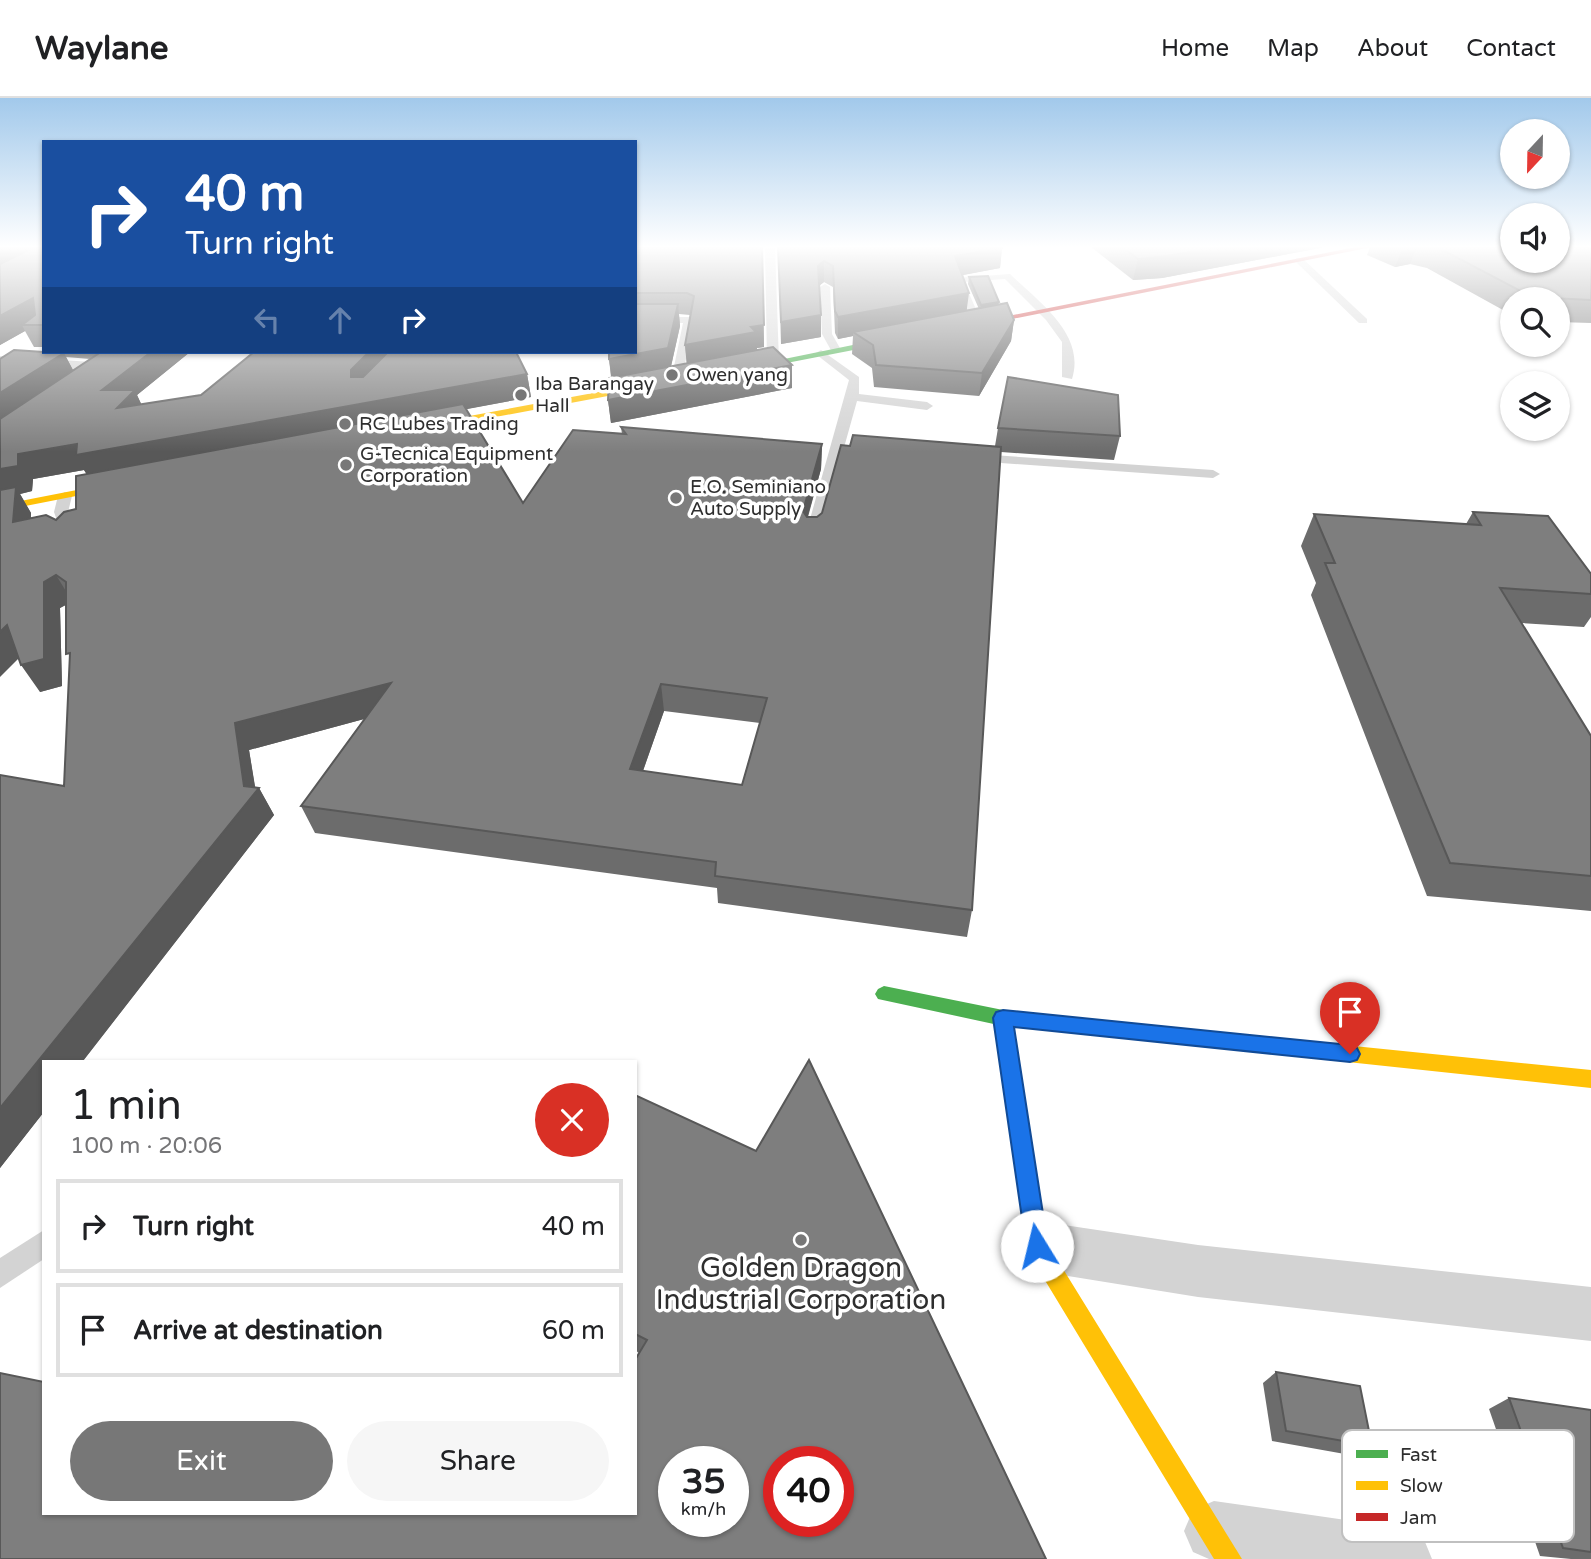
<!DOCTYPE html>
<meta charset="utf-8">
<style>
body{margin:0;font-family:"Varela Round",sans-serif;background:#f6f6f6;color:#202124;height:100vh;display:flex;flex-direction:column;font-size:26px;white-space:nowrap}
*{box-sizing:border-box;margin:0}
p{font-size:23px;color:#757577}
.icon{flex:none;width:38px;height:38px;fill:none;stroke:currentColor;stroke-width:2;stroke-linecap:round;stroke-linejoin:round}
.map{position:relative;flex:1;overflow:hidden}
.side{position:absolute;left:42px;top:962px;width:595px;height:455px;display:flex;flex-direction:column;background:#fff;border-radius:0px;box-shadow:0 2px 5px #0004}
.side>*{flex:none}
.guide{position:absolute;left:42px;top:42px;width:595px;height:214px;border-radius:0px;box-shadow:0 2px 5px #0004;background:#1a4fa0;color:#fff;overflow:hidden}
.needle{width:46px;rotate:202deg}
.tools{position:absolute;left:1500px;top:21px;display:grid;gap:14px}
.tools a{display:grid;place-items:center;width:70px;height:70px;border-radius:50%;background:#fff;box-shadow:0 2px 5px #0004;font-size:35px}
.speed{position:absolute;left:658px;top:1348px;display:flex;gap:14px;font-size:35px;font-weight:700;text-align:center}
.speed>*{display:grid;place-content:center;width:91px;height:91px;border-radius:50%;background:#fff;box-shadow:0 2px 5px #0004;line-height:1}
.speed small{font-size:18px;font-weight:400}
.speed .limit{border:10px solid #d22;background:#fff;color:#111}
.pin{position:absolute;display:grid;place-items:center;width:60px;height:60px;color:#fff;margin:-72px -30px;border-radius:50% 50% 50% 0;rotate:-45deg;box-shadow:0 0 7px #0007}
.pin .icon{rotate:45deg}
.me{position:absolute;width:77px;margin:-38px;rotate:351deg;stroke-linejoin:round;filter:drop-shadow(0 0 5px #0008)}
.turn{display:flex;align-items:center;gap:24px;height:147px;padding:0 28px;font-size:32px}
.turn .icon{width:91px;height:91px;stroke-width:2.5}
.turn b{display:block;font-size:49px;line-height:60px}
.lanes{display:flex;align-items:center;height:66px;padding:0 28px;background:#0003;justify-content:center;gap:35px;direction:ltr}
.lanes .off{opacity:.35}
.round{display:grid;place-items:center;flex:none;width:74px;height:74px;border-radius:37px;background:#f6f6f6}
.summary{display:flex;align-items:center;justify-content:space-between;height:119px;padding:0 28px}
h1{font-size:42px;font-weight:600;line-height:52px}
.cta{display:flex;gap:14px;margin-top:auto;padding:14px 28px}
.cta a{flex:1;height:80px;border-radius:42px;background:#777;color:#fff;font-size:28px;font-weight:600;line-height:80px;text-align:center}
.cta a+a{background:#f6f6f6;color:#202124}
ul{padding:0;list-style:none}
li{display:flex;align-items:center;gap:21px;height:94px;margin:0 14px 10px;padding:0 14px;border:4px solid #e0e0e0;border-radius:0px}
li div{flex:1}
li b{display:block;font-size:26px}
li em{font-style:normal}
header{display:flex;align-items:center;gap:42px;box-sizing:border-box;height:98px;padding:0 35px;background:#fff;border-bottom:2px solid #e0e0e0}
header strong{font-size:33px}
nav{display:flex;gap:38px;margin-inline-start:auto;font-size:24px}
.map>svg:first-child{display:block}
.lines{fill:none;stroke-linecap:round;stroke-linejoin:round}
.lane{fill:#d3d3d3;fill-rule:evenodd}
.street{fill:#d3d3d3;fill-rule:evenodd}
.fast{fill:#4caf50;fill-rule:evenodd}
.slow{fill:#ffc107;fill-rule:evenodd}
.jam{fill:#c62828;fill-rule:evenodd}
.wall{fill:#6c6c6c;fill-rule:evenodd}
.shaded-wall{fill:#585858}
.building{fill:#7e7e7e;stroke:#585858;stroke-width:2;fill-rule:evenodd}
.route{fill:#1a73e8;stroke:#114b97;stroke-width:2}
.poi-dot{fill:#777;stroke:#fff;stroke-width:2.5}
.labels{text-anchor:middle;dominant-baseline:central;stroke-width:7;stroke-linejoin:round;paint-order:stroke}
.far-poi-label{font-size:19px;fill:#2e2e2e;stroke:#fff;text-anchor:start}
.near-poi-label{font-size:28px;fill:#2e2e2e;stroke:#fff}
.key{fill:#fff;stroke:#c0c0c0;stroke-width:2}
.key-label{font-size:19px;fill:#2e2e2e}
</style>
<header>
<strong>Waylane</strong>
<nav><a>Home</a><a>Map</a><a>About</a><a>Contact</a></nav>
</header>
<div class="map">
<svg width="1591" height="1461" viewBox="0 0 1591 1461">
<rect width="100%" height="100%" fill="#fff"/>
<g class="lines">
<g class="lane">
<path d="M765,149H775L779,264L773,267L767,264Z"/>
<path d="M1296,160H1302L1367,221V225H1359L1296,164Z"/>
<path d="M1010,176C1039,204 1086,236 1072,281L1062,279V244L1046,222L1005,181L964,184L982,225L977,228L972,225L955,180Z"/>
<path d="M825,186L830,189L832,236L841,252L836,255L832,254L822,236L820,189Z"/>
<path d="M635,219H689L694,222L681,285L671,283L683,225H635Z"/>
<path d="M821,252L859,279V296L927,304L933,308L927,312L857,303L819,439L812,443L805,439L849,282L817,257L816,255Z"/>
<path d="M977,356L1213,372L1220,376L1213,380L973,363V357Z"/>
<path d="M65,394L72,398L68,414L77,440L70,444L63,440L54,414L58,398Z"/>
<path d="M44,1132V1161L0,1190V1160Z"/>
</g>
<g class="street">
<path d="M0,258L107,265L118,271L107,277L0,270Z"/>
<path d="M1037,1123L1198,1147L1591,1189V1243L1198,1199L1037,1173L1019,1166L1012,1148L1019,1130Z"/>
<path d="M1214,1403L1401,1430L1423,1439L1432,1461H1209L1193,1454L1184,1433L1193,1412Z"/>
</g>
<g class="fast">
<path d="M902,237L906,240L905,242L735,275L730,272Z"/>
<path d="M884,888L1003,912L1235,936L1242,938L1244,944L1242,950L1235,952L1003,928L878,901L875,896L878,891Z"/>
</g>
<g class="slow">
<path d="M658,283L663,286L661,288L421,333L416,330L421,327Z"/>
<path d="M128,382L133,385L132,387L0,413V407Z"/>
<path d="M1003,912L1010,914L1012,920L1047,1145L1242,1461H1214L1029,1156L1026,1148L994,920L996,914Z"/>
<path d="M1235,936L1591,972V990L1235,952L1228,950L1226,944L1228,938Z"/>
</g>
<path class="jam" d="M1356,149H1372L962,231L958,228Z"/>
</g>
<g class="wall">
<path d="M0,149H44V249H34L25,233L0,247Z"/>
<path d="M635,149H762L764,249L757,250V252L792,290L611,325L608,302L611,279L609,261L635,254ZM679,216L690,217L685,247L687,265L671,268L680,228Z"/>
<path d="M778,149L1002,150L1000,170L962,177L967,213L979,211L968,186L969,179L1014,222L1011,243L979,298L874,289L872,270L852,256L853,238L838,241L835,235L833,189L824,184L819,188L821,217V239L781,246Z"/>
<path d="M1091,149H1325L1162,180L1133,182Z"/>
<path d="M1370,149H1591V225L1558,224V201H1512V217L1427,170L1410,166L1395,169L1367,157Z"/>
<path d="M47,254H190L137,297L141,306L516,254L527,276L531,299L466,311L523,405L622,336L621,329L822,346L821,371L808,419H817L822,415L850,348H995L998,330L1120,338L1114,362L1001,354L972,812L967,839L718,805L717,790L315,735L301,708L364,621L249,652L255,690H259L274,717L0,1070V677L64,688L70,561L66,507L60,510L62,588L40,594L0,261ZM66,259L90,261L73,272ZM84,372L87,376L76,411L56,422L31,420V415L20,396L32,393L33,381ZM664,613L760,625L742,687L643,673Z"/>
<path d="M1473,414L1591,476V519L1584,529L1522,525L1591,638V813L1427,798L1311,497L1316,485L1301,448L1314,416L1466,426Z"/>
<path d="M635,997L1046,1461H0L635,1416L639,1255L635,1252Z"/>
<path d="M1276,1274L1372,1348L1356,1358L1272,1343L1263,1285Z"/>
<path d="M1509,1300L1591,1312V1461H1571L1540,1458L1489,1311Z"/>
</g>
<g class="shaded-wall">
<path d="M0,149H44L0,174Z"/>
<path d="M762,149L764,249L757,250V256L687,270L685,247L751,229Z"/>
<path d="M1218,149H1325L1162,180L1133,182L1138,161Z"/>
<path d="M1403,149H1417L1410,166L1395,169Z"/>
<path d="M1002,150L1000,170L953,179L955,158Z"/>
<path d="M824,163V184L817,189L818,168Z"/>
<path d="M969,195L966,217L853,234V238L838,241V219Z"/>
<path d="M33,200L44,220L22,227L25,233L0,247V218Z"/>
<path d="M999,204L998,211L980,214L981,207Z"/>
<path d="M678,206L680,228L670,273L612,284L609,261Z"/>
<path d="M821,217V239L781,246V224Z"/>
<path d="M1014,222L1011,243L979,298L982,275Z"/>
<path d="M151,254H190L137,297L146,316L128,334L102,292Z"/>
<path d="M369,254H399L358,303L351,279V272Z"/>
<path d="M64,255L76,278L0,328V295Z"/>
<path d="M792,267V290L611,325L608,302Z"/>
<path d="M527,276L531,299L90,382L84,372L33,381L32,393L20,396L31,415L29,449L13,424L0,394V371L18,356Z"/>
<path d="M822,346L821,371L802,438L803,413Z"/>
<path d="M56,477L72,503L60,510L62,588L40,594L21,567L44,484Z"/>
<path d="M7,527L25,554L0,579V534Z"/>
<path d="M391,585L401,611L249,652L256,694L259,690L274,717L82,964H44V1014L0,1070V1010L244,688L235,625Z"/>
<path d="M661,586L664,613L634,698L630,671Z"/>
</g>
<g class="building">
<path d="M35,149H44V227H22L35,217L33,200L0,218V166Z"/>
<path d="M635,149H762L764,227L751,229L756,234L685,247L694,198L687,195H635Z"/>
<path d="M778,149H1002V150L955,158L969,195L838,219L835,213L833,168L824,163L818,168L821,217L781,224Z"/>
<path d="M1122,149H1218L1167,158L1138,161Z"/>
<path d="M1437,149H1512V163H1558V149H1591V202L1532,199Z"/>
<path d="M988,178L999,204L981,207L969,179Z"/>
<path d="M1007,205L1014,222L982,275L876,267L873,247L853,234Z"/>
<path d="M635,206H678L668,250L609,261V254H635Z"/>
<path d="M773,249L792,267L608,302L609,280Z"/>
<path d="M14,252L44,254L64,255L0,295V261Z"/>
<path d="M101,254H151L102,292H135L117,310L201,297L254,254H369L351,272V279H363L388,254H516L527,276L76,357L77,346L18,356V368L0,371V321Z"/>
<path d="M1008,279L1118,297L1120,338L998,330Z"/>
<path d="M463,306L523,405L573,332L626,336L621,329L822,346L803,413L807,419H817L822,415L841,347L850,348L853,337L1001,349L972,812L715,778L716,764L301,708L391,585L235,625L244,688L259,690L0,1010V677L64,688L70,555L66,556V484L56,477L44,484V561L21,567L7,527L0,534V392L16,389L13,424L46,417L56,422L64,414L76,411V378ZM661,586L767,600L742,687L630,671Z"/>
<path d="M1473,414L1548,418L1591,476V496L1500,490L1591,638V778L1450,765L1325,465H1335L1314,416L1481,427Z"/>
<path d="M809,962L1046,1461H0V1275L44,1284V1416H635V1262L647,1242L635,1236V997L756,1053ZM674,1363H733V1423H674ZM779,1363H838V1423H779Z"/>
<path d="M1276,1274L1360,1288L1372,1348L1286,1333Z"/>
<path d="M1509,1300L1591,1312V1454L1563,1450Z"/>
</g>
<linearGradient id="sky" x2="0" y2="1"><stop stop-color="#a2c9eb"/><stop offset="0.42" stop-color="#fff"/><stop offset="1" stop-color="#fff" stop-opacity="0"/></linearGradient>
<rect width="1591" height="354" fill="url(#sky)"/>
<path class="route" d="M1003,912L1350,947L1357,950L1360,956L1357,962L1350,964L1014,929L1048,1148L1045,1156L1037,1159L1030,1156L1026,1148L993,920L996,914Z"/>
<g class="poi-dot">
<circle cx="672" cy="277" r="7"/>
<circle cx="521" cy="297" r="7"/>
<circle cx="345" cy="326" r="7"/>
<circle cx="346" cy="367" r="7"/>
<circle cx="676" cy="400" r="7"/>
<circle cx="801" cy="1142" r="7"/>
</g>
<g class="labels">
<g class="far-poi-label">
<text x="686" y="277">Owen yang</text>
<text x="535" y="286">Iba Barangay<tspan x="535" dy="22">Hall</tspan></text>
<text x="359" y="326">RC Lubes Trading</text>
<text x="360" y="356">G-Tecnica Equipment<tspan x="360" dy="22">Corporation</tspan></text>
<text x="690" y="389">E.O. Seminiano<tspan x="690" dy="22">Auto Supply</tspan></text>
</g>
<g class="near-poi-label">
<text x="801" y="1170">Golden Dragon<tspan x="801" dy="32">Industrial Corporation</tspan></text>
</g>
</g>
<rect x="1342" y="1332" width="232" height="112" rx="10" class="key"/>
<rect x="1356" y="1352" width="32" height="8" fill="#4caf50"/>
<rect x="1356" y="1383" width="32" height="9" fill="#ffc107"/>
<rect x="1356" y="1415" width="32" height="8" fill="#c62828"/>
<g class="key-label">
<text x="1400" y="1363">Fast</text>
<text x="1400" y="1394">Slow</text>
<text x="1400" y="1426">Jam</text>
</g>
</svg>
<div class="tools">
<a><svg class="needle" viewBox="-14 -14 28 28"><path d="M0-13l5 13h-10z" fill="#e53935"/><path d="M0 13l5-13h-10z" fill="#757577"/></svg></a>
<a><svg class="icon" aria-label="sound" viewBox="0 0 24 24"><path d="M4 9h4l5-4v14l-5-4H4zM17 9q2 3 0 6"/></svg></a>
<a><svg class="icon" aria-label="search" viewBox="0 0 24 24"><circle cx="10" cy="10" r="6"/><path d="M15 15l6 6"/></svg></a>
<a><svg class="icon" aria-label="layers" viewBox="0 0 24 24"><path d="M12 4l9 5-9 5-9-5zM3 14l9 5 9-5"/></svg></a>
</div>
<div class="speed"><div>35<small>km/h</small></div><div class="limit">40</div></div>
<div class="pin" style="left:1350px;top:956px;background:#d93025"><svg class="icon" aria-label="arrive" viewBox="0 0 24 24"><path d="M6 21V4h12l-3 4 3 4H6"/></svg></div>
<svg class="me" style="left:1037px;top:1148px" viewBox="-20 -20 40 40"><circle r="19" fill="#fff"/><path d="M0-13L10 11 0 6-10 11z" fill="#1a73e8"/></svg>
<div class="guide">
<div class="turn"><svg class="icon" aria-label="right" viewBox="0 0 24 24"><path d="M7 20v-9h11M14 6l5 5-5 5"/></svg><div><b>40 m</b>Turn right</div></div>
<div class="lanes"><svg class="icon off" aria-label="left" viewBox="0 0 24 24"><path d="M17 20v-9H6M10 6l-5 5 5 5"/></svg><svg class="icon off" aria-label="ahead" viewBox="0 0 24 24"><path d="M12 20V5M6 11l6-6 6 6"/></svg><svg class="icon" aria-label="right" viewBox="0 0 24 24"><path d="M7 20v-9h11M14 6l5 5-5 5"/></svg></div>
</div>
<section class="side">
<div class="summary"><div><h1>1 min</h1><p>100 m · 20:06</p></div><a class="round" style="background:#d93025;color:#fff"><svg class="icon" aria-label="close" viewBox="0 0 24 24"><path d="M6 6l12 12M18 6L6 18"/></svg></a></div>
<ul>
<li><svg class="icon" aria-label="right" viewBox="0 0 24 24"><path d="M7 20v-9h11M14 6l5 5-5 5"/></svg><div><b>Turn right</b></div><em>40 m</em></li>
<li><svg class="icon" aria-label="arrive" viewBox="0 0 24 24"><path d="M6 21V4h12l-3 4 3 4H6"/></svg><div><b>Arrive at destination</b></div><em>60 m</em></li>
</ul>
<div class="cta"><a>Exit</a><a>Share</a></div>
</section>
</div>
